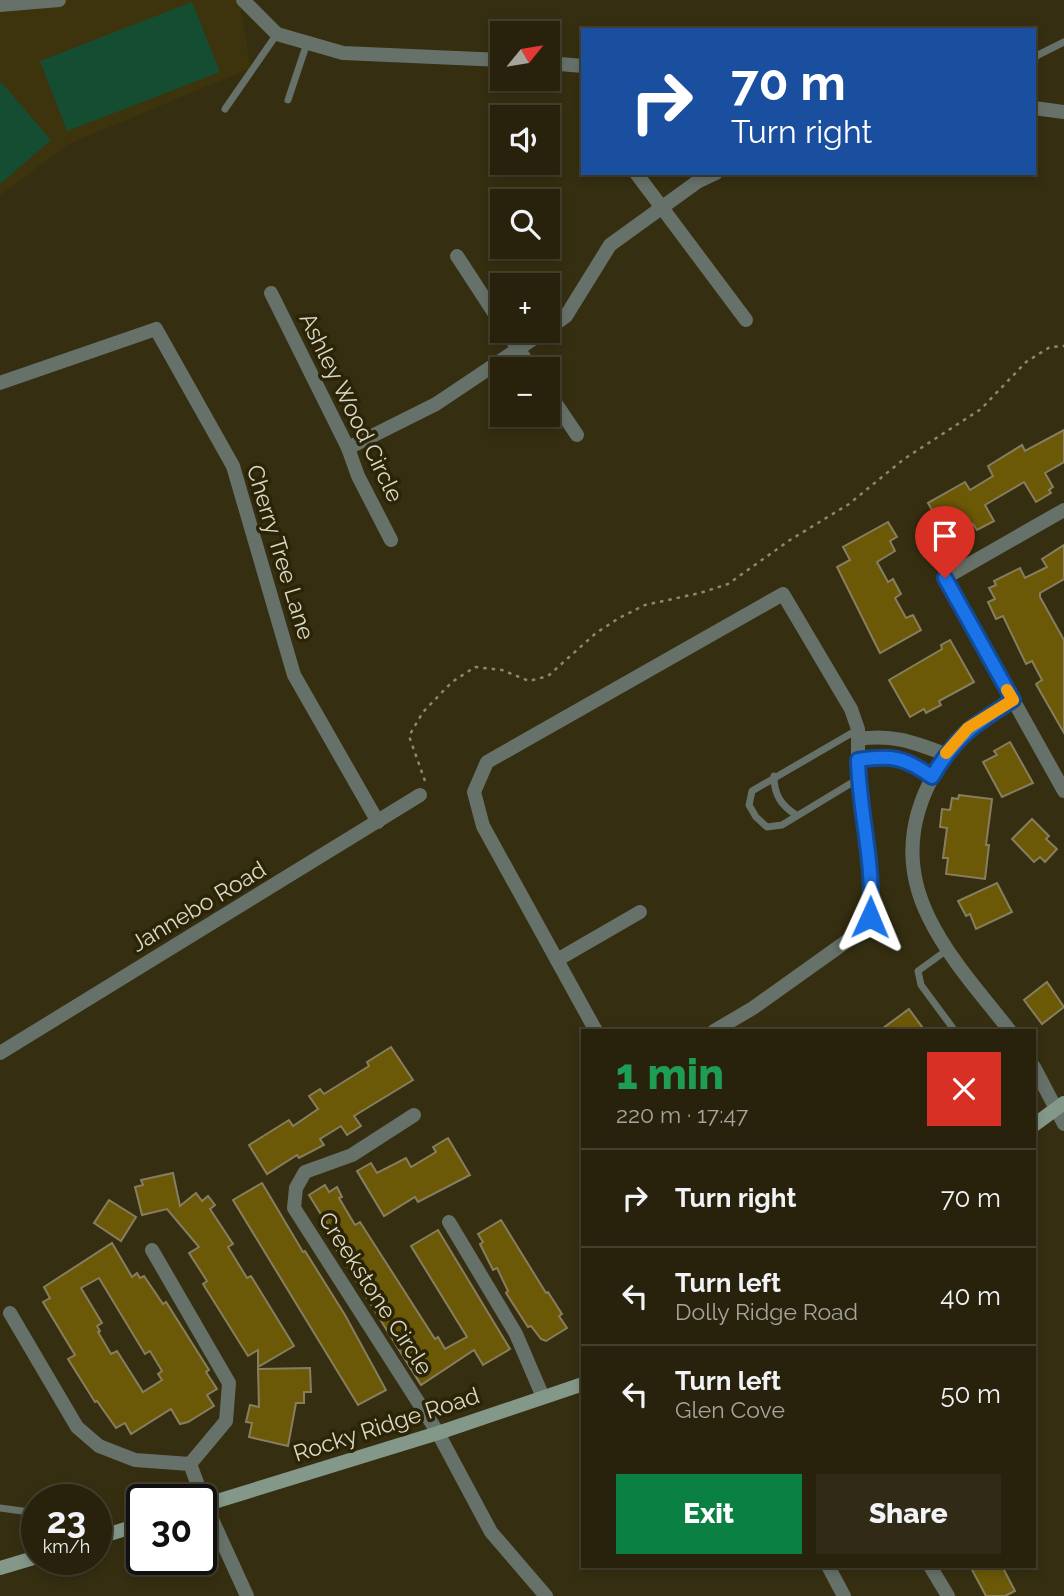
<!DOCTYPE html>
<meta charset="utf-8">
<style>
body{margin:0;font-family:Raleway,sans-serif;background:#302a16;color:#f1f3f6;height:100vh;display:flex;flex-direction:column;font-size:26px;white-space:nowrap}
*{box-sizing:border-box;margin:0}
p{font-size:23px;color:#a5a49d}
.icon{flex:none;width:38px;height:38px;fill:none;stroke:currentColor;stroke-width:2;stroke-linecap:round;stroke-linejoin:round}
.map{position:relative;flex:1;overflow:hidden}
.panel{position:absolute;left:581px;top:1029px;width:455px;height:539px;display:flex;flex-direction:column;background:#28220d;border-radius:0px;box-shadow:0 4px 10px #0003,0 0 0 2px #443f2e}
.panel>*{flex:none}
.guide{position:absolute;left:581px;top:28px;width:455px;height:147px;border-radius:0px;box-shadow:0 4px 10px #0003,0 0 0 2px #443f2e;background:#1a4fa0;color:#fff;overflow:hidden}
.needle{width:46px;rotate:60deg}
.tools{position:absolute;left:490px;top:21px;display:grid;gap:14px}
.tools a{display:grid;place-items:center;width:70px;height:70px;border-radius:0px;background:#28220d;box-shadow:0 4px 10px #0003,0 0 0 2px #443f2e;font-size:35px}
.speed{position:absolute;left:21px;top:1484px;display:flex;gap:14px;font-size:35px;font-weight:700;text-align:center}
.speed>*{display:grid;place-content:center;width:91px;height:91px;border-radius:50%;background:#28220d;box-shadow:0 4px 10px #0003,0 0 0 2px #443f2e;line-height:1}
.speed small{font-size:18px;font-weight:400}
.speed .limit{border:4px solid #111;border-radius:10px;background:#fff;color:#111}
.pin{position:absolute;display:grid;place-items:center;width:60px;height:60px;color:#fff;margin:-72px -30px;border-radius:50% 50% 50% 0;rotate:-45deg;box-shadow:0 0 7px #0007}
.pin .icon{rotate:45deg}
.me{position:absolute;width:77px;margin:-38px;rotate:1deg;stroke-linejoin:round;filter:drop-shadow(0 0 5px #0008)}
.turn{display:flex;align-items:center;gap:24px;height:147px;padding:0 35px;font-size:32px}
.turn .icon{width:91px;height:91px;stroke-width:2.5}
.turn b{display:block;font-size:49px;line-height:60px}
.round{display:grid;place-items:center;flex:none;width:74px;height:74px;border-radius:0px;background:#302a16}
.summary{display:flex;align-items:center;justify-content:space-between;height:119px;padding:0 35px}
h1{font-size:42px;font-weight:800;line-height:52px;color:#1e9e55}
.primary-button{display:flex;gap:14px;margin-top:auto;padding:14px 35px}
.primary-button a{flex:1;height:80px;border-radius:0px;background:#0b8043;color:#fff;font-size:28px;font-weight:800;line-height:80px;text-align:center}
.primary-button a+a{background:#302a16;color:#f1f3f6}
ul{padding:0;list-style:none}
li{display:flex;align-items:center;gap:21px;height:98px;padding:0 35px;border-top:2px solid #443f2e}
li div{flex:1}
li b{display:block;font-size:26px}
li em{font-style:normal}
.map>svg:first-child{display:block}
.built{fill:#3d340e}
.green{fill:#154d32}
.building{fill:#6b5907;stroke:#877e60;stroke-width:2;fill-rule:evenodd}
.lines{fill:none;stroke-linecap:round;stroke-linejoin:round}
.path{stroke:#8d8771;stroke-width:2.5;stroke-dasharray:3.5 5;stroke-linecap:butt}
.lane{stroke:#667269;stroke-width:7}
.street{stroke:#667269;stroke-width:14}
.secondary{stroke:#84988a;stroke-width:14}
.route-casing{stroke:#114b97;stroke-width:18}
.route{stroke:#1a73e8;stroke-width:12}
.slow{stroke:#f59e0b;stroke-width:12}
.labels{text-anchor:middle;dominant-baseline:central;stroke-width:7;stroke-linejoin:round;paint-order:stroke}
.street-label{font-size:23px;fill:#dcd8c7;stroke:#2b2407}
</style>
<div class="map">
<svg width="1064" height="1596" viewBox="0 0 1064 1596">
<rect width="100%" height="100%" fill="#352e11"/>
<path class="built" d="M0,0H239L251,68L69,144L0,195Z"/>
<g class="green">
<path d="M192,2L220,72L67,131L40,61Z"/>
<path d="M2,83L51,140L0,184V84Z"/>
</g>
<g class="building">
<path d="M1064,430V462L1045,473L1053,487L1049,490L1051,493L1036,502L1024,482L985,505L994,521L977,530L973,524L949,535L945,529L943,530L928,503L965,482L970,490L993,476L988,466L1022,445L1025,451Z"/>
<path d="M888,522L897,537L890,541L895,551L877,562L888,582L893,579L901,594L895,598L906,618L913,615L921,630L880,653L837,567L850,560L843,547Z"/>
<path d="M1064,545V579L1040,593V597L1064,640V733L1036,684L1042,680L1032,661L1026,664L1003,616L996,619L988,602L995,599L989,588L996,585L994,581L1020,568L1025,578L1047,567L1042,559Z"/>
<path d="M950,640L974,682L939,701L941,705L926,713L924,709L910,717L889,680L942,649L941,645Z"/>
<path d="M1010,742L1033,783L1002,797L983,762L997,755L994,751Z"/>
<path d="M959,795L992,799L986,845H989L985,879L946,874L948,858H943L947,828L940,827L942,809L950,810L952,798L958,799Z"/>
<path d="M1032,819L1049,836L1046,839L1057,849L1045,862L1040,857L1034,862L1012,839Z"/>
<path d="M997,883L1012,912L976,929L970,914L966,916L958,901Z"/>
<path d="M1047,982L1064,1007L1042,1024L1024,1000Z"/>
<path d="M909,1009L925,1031H879Z"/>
<path d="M391,1047L413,1080L354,1116L361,1126L347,1135L341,1126L320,1139L324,1145L299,1158L297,1155L267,1174L249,1145L289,1120L293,1126L318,1109L309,1096L320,1089L324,1094L369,1066L367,1062Z"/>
<path d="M448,1138L470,1175L418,1202L415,1197L384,1216L357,1171L371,1163L377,1173L406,1158L411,1167L436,1152L433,1147Z"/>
<path d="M173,1173L180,1206L196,1193L202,1201L208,1196L215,1205L210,1209L233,1244L228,1247L247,1278L251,1276L294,1346L258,1367V1350L248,1356L203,1284L207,1281L189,1253L199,1247L167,1209L142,1215L135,1187L143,1185L141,1180Z"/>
<path d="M262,1183L303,1252L305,1251L345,1315L386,1390L358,1405L233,1200Z"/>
<path d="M325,1185L329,1192L337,1187L342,1197L339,1198L355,1225L360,1222L435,1339L438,1337L445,1349L467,1337L411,1246L438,1230L510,1349L483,1365L474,1350L421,1385L337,1250L340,1249L335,1237L309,1195Z"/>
<path d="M109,1200L136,1217L121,1241L94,1223Z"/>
<path d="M501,1220L546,1293L548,1292L562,1314L559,1316L567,1328L546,1341L541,1339L531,1326L528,1327L506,1293L508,1291L497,1268L493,1270L480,1244L483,1242L478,1234Z"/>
<path d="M112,1243L132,1277L137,1273L140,1278L144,1276L163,1304L166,1302L209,1370L206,1372L217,1389L207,1395L214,1406L188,1422L180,1424L171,1409L131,1434L125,1423L116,1428L97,1401L95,1402L68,1359L75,1355L43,1302L50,1298L44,1287ZM99,1278L145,1354L150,1351L162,1371L158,1374L162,1380L143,1392L117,1351L111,1354L98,1332L100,1331L97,1326L102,1323L81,1288Z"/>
<path d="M310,1368L311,1392H304V1403H296L288,1446L249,1437L252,1423L246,1422L250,1405L259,1407L258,1369Z"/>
<path d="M970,1566H1002L1015,1591L1005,1596H986Z"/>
</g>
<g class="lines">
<path class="path" d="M425,781L409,736L423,712L452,682L475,667L502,670L529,681L548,676L596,633L619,618L645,605L700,593L728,584L790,540L849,504L904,459L981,409L1026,362L1050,347L1064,346"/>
<g class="lane">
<path d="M1034,57L1064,42"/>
<path d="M1034,68L1035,58"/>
<path d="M288,100L307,43"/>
<path d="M225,109L277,34"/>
<path d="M857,730L752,791L749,805L756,817L767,827L782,825L858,779"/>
<path d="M774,776C774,795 781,805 796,815"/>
<path d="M947,950L918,971L921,985L955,1031"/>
<path d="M0,1508L37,1513"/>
</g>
<g class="street">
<path d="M243,0L277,34L343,53L502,60"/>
<path d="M0,5L59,0"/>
<path d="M548,63L583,66"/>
<path d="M1034,108L1064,112"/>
<path d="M636,173L746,320"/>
<path d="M457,256L502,325"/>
<path d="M271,293L348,448L358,476L391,540"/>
<path d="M548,329L566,316L610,245L697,182L716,173"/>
<path d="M506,331L532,369"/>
<path d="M0,383L156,329L233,466L294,675L378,822"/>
<path d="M548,392L577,435"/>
<path d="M348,448L436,404L545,331"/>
<path d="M1064,510L945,578L1064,791"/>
<path d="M858,739C893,734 913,742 945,754"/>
<path d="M858,760C891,755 905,757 932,777"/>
<path d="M557,960L640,912"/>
<path d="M596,1031L483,826L474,792L487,762L783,594L851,709L858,729V783L872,896L870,917L861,931L753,1008L714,1031"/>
<path d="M1010,1031C982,995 949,959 929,918C904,868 908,819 936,771C945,756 954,740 968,729C981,717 999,709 1013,700"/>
<path d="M0,1053L420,795"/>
<path d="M1034,1067L1064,1124"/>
<path d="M414,1115L352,1155L305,1172L296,1188L294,1208L438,1433L491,1532L546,1596"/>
<path d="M449,1222L516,1334L543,1397"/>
<path d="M152,1250L229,1383L226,1421L190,1464"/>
<path d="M10,1313L77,1427L99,1446L135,1460L190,1464L205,1504L247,1596"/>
<path d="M828,1566L844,1596"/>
<path d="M930,1566L948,1596"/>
</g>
<g class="secondary">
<path d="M1034,1125L1064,1103"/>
<path d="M201,1506L438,1433L583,1384"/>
<path d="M96,1538L142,1524"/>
<path d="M0,1568L37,1557"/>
</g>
</g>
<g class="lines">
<defs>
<path id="route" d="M870,917C875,865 859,812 858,760C891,755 905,757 932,777C956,736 974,725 1013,700L945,578"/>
</defs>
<use href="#route" class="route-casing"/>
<use href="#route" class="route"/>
<path class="slow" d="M946,753L968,728L1013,700L1007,690"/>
</g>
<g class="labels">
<g class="street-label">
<text transform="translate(352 407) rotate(64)">Ashley Wood Circle</text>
<text transform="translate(281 552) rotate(73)">Cherry Tree Lane</text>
<text transform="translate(198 906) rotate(-31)">Jannebo Road</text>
<text transform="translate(376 1293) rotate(57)">Creekstone Circle</text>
<text transform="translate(386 1424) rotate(-18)">Rocky Ridge Road</text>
</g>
</g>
</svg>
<div class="tools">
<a><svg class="needle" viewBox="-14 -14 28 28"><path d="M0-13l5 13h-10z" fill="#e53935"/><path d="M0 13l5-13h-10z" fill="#a5a49d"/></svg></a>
<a><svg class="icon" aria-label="sound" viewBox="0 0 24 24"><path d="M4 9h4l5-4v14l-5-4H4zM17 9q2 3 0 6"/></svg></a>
<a><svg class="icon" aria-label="search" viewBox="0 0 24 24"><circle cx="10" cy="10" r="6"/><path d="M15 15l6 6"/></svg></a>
<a>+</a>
<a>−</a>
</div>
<div class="speed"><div>23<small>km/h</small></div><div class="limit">30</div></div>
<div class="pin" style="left:945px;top:578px;background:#d93025"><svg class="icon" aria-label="arrive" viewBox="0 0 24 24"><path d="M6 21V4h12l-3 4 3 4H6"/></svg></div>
<svg class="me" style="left:870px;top:917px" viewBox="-20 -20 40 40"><path d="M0-17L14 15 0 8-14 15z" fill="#1a73e8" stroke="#fff" stroke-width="4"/></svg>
<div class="guide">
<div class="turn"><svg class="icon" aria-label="right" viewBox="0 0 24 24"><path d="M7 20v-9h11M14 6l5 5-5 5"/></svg><div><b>70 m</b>Turn right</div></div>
</div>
<section class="panel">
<div class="summary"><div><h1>1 min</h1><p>220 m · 17:47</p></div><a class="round" style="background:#d93025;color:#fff"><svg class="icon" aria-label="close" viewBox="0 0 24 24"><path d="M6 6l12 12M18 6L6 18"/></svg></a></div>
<ul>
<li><svg class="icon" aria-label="right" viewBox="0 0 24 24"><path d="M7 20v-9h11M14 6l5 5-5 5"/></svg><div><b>Turn right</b></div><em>70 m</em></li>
<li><svg class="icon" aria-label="left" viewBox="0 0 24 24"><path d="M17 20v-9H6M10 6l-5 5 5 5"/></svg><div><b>Turn left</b><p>Dolly Ridge Road</p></div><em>40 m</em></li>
<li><svg class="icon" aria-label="left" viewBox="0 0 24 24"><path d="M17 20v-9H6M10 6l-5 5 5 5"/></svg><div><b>Turn left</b><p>Glen Cove</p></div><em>50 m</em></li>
</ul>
<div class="primary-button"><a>Exit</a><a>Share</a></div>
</section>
</div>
